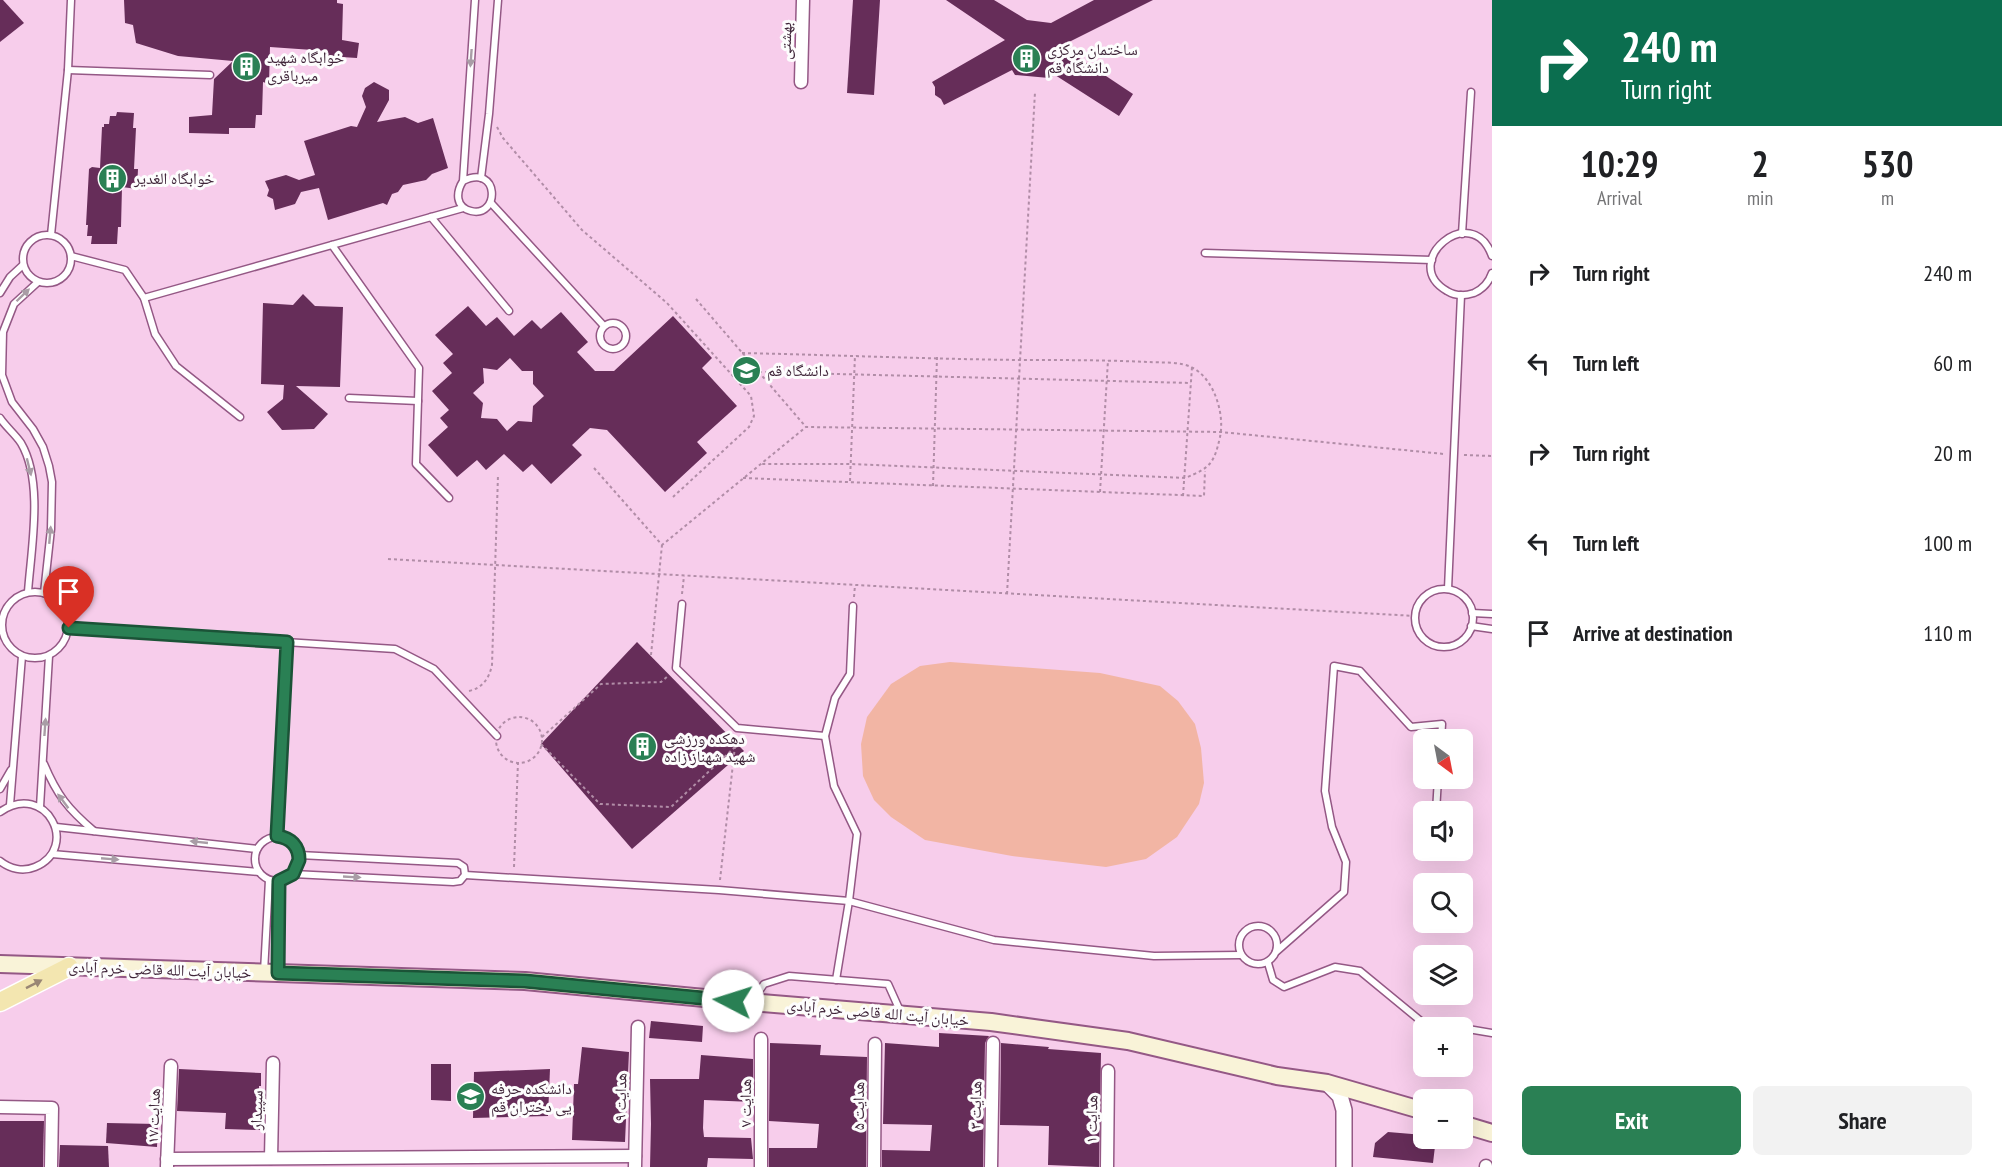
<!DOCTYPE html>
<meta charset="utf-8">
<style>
body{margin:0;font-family:"PT Sans Narrow","Noto Naskh Arabic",sans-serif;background:#f2f2f2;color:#202124;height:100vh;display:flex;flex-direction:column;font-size:22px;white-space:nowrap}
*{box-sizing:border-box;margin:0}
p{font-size:20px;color:#757577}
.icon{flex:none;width:33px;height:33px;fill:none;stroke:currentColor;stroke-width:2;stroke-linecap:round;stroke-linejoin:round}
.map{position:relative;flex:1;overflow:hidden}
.drawer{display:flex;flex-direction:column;background:#fff;width:510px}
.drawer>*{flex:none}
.top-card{background:#0b6e4f;color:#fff;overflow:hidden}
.needle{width:39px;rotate:148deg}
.buttons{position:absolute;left:1413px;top:729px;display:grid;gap:12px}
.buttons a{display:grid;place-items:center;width:60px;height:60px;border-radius:9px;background:#fff;box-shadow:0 6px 24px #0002;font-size:30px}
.pin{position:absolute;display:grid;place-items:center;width:51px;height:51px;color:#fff;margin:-62px -26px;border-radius:50% 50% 50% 0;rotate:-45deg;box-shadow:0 0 6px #0007}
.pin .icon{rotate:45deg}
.me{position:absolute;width:66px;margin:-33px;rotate:275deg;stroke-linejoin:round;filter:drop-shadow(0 0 4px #0008)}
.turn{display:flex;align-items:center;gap:21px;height:126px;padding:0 30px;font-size:27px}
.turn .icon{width:78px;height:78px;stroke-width:2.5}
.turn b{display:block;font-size:42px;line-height:51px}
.eta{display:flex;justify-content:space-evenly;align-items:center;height:102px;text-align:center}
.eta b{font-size:36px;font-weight:600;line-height:42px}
.button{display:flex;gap:12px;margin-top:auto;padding:12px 30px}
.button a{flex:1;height:69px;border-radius:9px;background:#2a8054;color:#fff;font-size:24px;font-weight:600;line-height:69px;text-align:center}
.button a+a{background:#f2f2f2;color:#202124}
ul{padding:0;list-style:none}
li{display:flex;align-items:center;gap:18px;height:90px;padding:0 30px}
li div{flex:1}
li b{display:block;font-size:22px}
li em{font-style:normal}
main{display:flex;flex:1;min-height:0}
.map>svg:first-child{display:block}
.green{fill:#f2b5a4}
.building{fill:#662d59;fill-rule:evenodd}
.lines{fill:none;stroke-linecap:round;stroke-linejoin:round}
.service-casing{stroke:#945885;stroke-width:9}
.minor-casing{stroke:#945885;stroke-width:15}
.tertiary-casing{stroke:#945885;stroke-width:18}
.secondary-casing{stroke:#945885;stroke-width:20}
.primary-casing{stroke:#fff;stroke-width:21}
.path{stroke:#b18da7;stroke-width:2;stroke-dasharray:3 3;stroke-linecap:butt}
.service{stroke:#fff;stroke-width:6}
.minor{stroke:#fff;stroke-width:12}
.tertiary{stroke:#fff;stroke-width:15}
.secondary{stroke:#f9f3d8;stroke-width:16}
.primary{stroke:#f3e6b0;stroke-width:18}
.oneway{fill:#a99da6}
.oneway2{fill:#998674}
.route-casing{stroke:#1b5337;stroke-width:15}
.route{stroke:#2a8054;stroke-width:10}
.labels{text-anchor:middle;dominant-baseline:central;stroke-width:6;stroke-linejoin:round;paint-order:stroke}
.street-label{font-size:16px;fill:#3f2539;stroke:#fdfdfd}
.poi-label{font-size:16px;fill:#3f2539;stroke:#fdfdfd;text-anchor:start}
</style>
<main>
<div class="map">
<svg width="1492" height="1167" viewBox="0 0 1492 1167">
<rect width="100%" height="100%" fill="#f7cdeb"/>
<path class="green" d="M950,662L1100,673L1160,686L1178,701L1195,724L1201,748L1204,783L1199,804L1177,837L1146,859L1106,867L1012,856L925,840L891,817L874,800L863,776L861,744L867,717L891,684L920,666Z"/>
<g class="building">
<path d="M0,0H3L24,23L0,42Z"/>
<path d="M124,0H337V3L343,4L342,40L359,43L357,58L326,56L327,51L270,47L269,84L263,82L262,115H256L255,128H229V134L189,133V117L212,115L214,79L233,61L178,56L136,43L133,25L125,23Z"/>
<path d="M853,0H880L874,95L847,93Z"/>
<path d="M946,0H994L1027,20L1051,23L1094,0H1153L1061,46L1133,94L1119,116L1055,75L1049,78L1015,75L1012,70L944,105L941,99L935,95V87L932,82L1005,40Z"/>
<path d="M374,82L389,90V100L377,122L405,117L418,123L433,118L448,168L432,174L426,180L403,185L398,192L392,194L387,205L383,203L328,220L319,188L301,192L295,204L275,210L273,199L267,196L269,190L265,181L286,175L299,180L315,175L304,141L351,126L357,127L366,107L362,96L365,88Z"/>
<path d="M117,112L134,113L133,128H136L134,169H138L137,189L122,187L121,227H118L117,244H91L92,236H87L88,225H86L89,169L92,167L100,168L102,127H104V124H109L110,116H116Z"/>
<path d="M303,294L315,306L343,307L340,387L296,386L328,414L314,429L282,430L267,412L283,399L284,385L261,384L263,303L293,305Z"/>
<path d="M468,306L486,326L497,317L514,336L532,320L541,329L561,312L588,342L577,352L595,371H614L673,316L712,358L702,368L737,406L697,442L707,453L665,492L607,430L590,428L572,445L582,455L551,484L532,464L523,472L504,454L486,470L477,460L457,477L428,445L448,427L440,418L449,410L432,391L452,373L443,363L453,354L435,335ZM510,358L522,371H533V384L544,396L533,406L532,422L518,421L507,431L497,419L481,418L483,403L473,393L484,383L483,368L497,370Z"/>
<path d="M637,642L744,751L632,849L541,744Z"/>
<path d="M651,1021L703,1026L702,1042L649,1038Z"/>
<path d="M939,1033L989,1036L985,1043L983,1167H882V1150L930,1151L932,1125L883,1124L885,1043L939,1047Z"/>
<path d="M770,1043L821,1045L820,1055L867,1057L866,1167H769V1148H817L819,1124L769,1121Z"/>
<path d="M1001,1043L1049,1047L1048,1049L1101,1053L1099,1167L1048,1165L1049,1126L1000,1125Z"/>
<path d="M582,1047L629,1052L625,1142L572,1140L574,1084H578Z"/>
<path d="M701,1055L753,1059V1102L704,1100L703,1128L704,1137L751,1138L753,1159L708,1158L707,1167H650L651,1124L650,1079H699Z"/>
<path d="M431,1064H451V1101L431,1100Z"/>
<path d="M179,1069L261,1073V1086H259L260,1130L225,1129L226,1113L177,1111Z"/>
<path d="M550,1069L548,1116L473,1118L474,1072Z"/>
<path d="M0,1121H44L43,1167H0Z"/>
<path d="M107,1123L158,1124L157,1147L106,1143Z"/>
<path d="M1388,1132L1424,1135V1138H1436L1433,1163L1373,1157L1375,1143Z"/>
<path d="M60,1145L108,1146L109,1167H59Z"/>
</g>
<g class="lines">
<defs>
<g id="service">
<path d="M68,70L210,75"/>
<path d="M481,178L489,114L498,0"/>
<path d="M463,181C500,163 500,218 471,211C455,207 456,192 463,181L475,0"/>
<path d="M491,203L604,326"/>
<path d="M431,217L509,311"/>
<path d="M1462,234L1471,92"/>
<circle cx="47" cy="259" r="24"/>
<path d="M51,235L68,70L71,0"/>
<path d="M332,245L419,368L416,464L449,498"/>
<path d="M1205,253L1432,260"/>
<path d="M71,256L125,270L144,298L155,334L176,366L240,417"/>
<path d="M1492,256C1472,199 1398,263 1447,291C1455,296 1465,296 1474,293C1483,289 1489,282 1492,273"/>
<path d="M38,282L14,304L3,332L2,375L12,402L33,429L43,447L49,466L52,482L51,529L44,593"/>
<path d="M0,293L10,277L23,265"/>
<path d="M144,298L463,208"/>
<circle cx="613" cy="336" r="13"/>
<path d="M349,398L418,401"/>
<path d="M0,418C6,427 15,434 21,443C44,482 31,549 28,592"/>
<path d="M1448,589L1461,295"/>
<circle cx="1444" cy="618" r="29"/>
<circle cx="35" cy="625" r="33"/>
<path d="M682,604L676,668L737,728L825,736"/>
<path d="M1472,613L1492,614"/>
<path d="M1471,626L1492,629"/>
<path d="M69,628L395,649L434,669L497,736"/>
<path d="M44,764C57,795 68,809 94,831"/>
<path d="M0,789L11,770"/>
<path d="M10,805L22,656"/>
<path d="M40,807L49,656"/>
<path d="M0,812C46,780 81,848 35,867C23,872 10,869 0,861"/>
<path d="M1436,812L1438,778"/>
<path d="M56,827L257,849"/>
<path d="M277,836L287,642"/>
<circle cx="277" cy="859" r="22"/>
<path d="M52,854L259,872"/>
<path d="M293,874L453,882L460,881L465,875L464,867L458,863L299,855"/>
<path d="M465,875L719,890L849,901L994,940L1154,956L1241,955"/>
<circle cx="1258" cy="945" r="19"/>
<path d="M1277,951L1344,892L1346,862L1332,827L1325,791L1334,666L1360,671L1411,727L1442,724L1441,740"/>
<path d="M1268,963L1273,980L1284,987L1335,967L1360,971L1422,1022L1457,1028"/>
<path d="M264,972L269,880"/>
<path d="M278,972L279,881"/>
<path d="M836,980L849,901L857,834L834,786L825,736L835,698L850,674L853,606"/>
<path d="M753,1000L764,984L789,976L888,984L901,1013"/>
<path d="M1462,1028L1492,1033"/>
</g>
<g id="minor">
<path d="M801,82L803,0"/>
<path d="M0,1107L52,1108L51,1167"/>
<path d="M271,1158L273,1063"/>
<path d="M167,1159L635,1156"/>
<path d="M167,1166L171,1066"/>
<path d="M635,1167L638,1027"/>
<path d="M761,1167V1039"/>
<path d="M874,1167L875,1044"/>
<path d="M991,1167L993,1043"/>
<path d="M1107,1167L1108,1071"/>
<path d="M1486,1167V1166"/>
</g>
<path id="tertiary" d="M1327,1083L1340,1096L1344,1110V1167"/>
<g id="secondary">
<path d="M0,964L525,981L715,999L991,1022L1128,1041L1277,1076L1327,1083L1424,1111"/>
<path d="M1462,1124L1492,1133"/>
</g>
<path id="primary" d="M0,1002L69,967"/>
</defs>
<use href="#service" class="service-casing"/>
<use href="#minor" class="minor-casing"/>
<use href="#tertiary" class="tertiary-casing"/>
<use href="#secondary" class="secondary-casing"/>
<use href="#primary" class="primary-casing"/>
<g class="path">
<path d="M497,127L503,138L582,230L667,303L751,396L754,416L749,427L673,497"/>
<path d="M696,299L806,427"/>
<path d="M742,353C835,355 928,359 1020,360C1063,360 1106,360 1148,362C1162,363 1181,361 1193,368C1214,379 1225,414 1220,437C1214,464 1210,468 1185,478L851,464H761"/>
<path d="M759,372L1191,383"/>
<path d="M1464,455L1492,456"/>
<path d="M594,468L662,545L806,427L1221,432L1444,454"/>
<path d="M743,478L1204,496L1205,471"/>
<path d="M850,481L855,355"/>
<path d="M933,486L937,357"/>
<path d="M1100,492L1108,360"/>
<path d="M1183,496L1192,367"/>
<path d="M388,559L1415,616"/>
<path d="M682,594L684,576"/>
<path d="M1007,594L1035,92"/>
<path d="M854,597L855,585"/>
<path d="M651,655L662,545"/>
<path d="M469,691C482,688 489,679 492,665L498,475"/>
<circle cx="519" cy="740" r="23"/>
<path d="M542,737L601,684L661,682L669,675"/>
<path d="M541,744L600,804L671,807L735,747"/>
<path d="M514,867L518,762"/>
<path d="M720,880L736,737"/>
</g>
<use href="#service" class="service"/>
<use href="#minor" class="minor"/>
<use href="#tertiary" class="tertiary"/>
<use href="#secondary" class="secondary"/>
<use href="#primary" class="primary"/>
</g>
<defs><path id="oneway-solid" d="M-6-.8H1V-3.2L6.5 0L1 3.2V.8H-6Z" transform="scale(1.5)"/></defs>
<g class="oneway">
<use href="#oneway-solid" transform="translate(471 58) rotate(94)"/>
<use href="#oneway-solid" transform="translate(23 295) rotate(-44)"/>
<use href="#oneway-solid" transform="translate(29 467) rotate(76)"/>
<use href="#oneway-solid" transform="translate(50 535) rotate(-85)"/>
<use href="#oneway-solid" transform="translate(45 727) rotate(-86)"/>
<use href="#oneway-solid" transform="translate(63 801) rotate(-127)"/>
<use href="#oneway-solid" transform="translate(199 842) rotate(-174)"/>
<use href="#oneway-solid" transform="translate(110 859) rotate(5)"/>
<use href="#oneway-solid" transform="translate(352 877) rotate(3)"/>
</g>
<use class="oneway2" href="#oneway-solid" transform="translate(34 984) rotate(-27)"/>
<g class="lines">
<defs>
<path id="route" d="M69,628L287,642L277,836C291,838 299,846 299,860L293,874L279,881L278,973L525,981L733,1001"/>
</defs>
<use href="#route" class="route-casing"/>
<use href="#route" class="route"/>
</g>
<defs>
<symbol id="building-disc" viewBox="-11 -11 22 22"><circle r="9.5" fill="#2a8054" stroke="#fdfdfd"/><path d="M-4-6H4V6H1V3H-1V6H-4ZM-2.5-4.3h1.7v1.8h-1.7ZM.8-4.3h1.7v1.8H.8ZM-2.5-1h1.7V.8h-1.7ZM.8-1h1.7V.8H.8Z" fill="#fff"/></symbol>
<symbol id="university-disc" viewBox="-11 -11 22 22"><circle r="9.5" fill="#2a8054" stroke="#fdfdfd"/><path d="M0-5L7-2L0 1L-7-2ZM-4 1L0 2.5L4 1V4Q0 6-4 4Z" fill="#fff"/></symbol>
</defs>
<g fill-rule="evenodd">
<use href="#building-disc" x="1010" y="42" width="33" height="33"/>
<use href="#building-disc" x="230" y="50" width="33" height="33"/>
<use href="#building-disc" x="96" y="162" width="33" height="33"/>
<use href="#university-disc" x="730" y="354" width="33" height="33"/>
<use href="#building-disc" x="626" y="730" width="33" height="33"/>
<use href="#university-disc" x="454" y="1080" width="33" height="33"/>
</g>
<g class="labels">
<g class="street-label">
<text transform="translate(785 41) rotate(-89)">بهشتی</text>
<text transform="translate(160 969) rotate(2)">خیابان آیت الله قاضی خرم آبادی</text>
<text transform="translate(878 1012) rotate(5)">خیابان آیت الله قاضی خرم آبادی</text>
<text transform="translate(620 1097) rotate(-89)">هدایت ۹</text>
<text transform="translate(745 1103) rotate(-90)">هدایت ۷</text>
<text transform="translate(975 1105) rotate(-89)">هدایت ۳</text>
<text transform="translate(858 1106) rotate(-90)">هدایت ۵</text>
<text transform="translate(256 1110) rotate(-88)">سپیدار</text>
<text transform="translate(153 1116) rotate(-88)">هدایت ۱۷</text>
<text transform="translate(1091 1119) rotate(-89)">هدایت ۱</text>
</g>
<g class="poi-label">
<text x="1047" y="49">ساختمان مرکزی<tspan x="1047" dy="18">دانشگاه قم</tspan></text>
<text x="267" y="57">خوابگاه شهید<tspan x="267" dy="18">میرباقری</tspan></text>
<text x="134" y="178">خوابگاه الغدیر</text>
<text x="767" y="370">دانشگاه قم</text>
<text x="664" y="738">دهکده ورزشی<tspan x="664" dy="18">شهید شهناز زاده</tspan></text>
<text x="491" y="1088">دانشکده حرفه<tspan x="491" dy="18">یی دختران قم</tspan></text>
</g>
</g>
</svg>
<div class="buttons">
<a><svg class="needle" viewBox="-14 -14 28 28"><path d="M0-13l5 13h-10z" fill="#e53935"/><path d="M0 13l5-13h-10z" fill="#757577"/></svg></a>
<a><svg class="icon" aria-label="sound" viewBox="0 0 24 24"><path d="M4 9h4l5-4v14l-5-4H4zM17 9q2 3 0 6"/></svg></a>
<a><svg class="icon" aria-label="search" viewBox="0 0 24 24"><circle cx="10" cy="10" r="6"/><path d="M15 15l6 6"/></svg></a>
<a><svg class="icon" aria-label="layers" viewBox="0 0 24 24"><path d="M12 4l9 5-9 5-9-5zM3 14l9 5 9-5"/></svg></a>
<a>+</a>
<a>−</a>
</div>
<div class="pin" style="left:69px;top:628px;background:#d93025"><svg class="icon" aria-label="arrive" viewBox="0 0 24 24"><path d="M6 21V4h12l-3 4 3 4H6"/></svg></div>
<svg class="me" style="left:733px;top:1001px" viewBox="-20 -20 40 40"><circle r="19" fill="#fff"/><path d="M0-13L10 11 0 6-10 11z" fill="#2a8054"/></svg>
</div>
<section class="drawer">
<div class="top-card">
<div class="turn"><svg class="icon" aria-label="right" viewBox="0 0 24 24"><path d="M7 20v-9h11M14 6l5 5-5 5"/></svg><div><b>240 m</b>Turn right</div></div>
</div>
<div class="eta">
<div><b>10:29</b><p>Arrival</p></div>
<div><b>2</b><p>min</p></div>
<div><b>530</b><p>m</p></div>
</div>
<ul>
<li><svg class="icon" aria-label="right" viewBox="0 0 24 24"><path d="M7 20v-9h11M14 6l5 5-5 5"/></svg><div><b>Turn right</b></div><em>240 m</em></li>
<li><svg class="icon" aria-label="left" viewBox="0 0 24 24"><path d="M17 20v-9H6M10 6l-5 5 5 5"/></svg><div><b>Turn left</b></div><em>60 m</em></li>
<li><svg class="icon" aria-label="right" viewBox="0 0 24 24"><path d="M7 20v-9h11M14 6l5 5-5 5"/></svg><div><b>Turn right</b></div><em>20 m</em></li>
<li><svg class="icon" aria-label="left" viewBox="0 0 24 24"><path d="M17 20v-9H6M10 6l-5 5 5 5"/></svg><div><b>Turn left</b></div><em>100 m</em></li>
<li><svg class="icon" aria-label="arrive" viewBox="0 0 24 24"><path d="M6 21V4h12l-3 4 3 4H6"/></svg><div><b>Arrive at destination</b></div><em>110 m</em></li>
</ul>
<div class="button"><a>Exit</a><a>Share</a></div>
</section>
</main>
